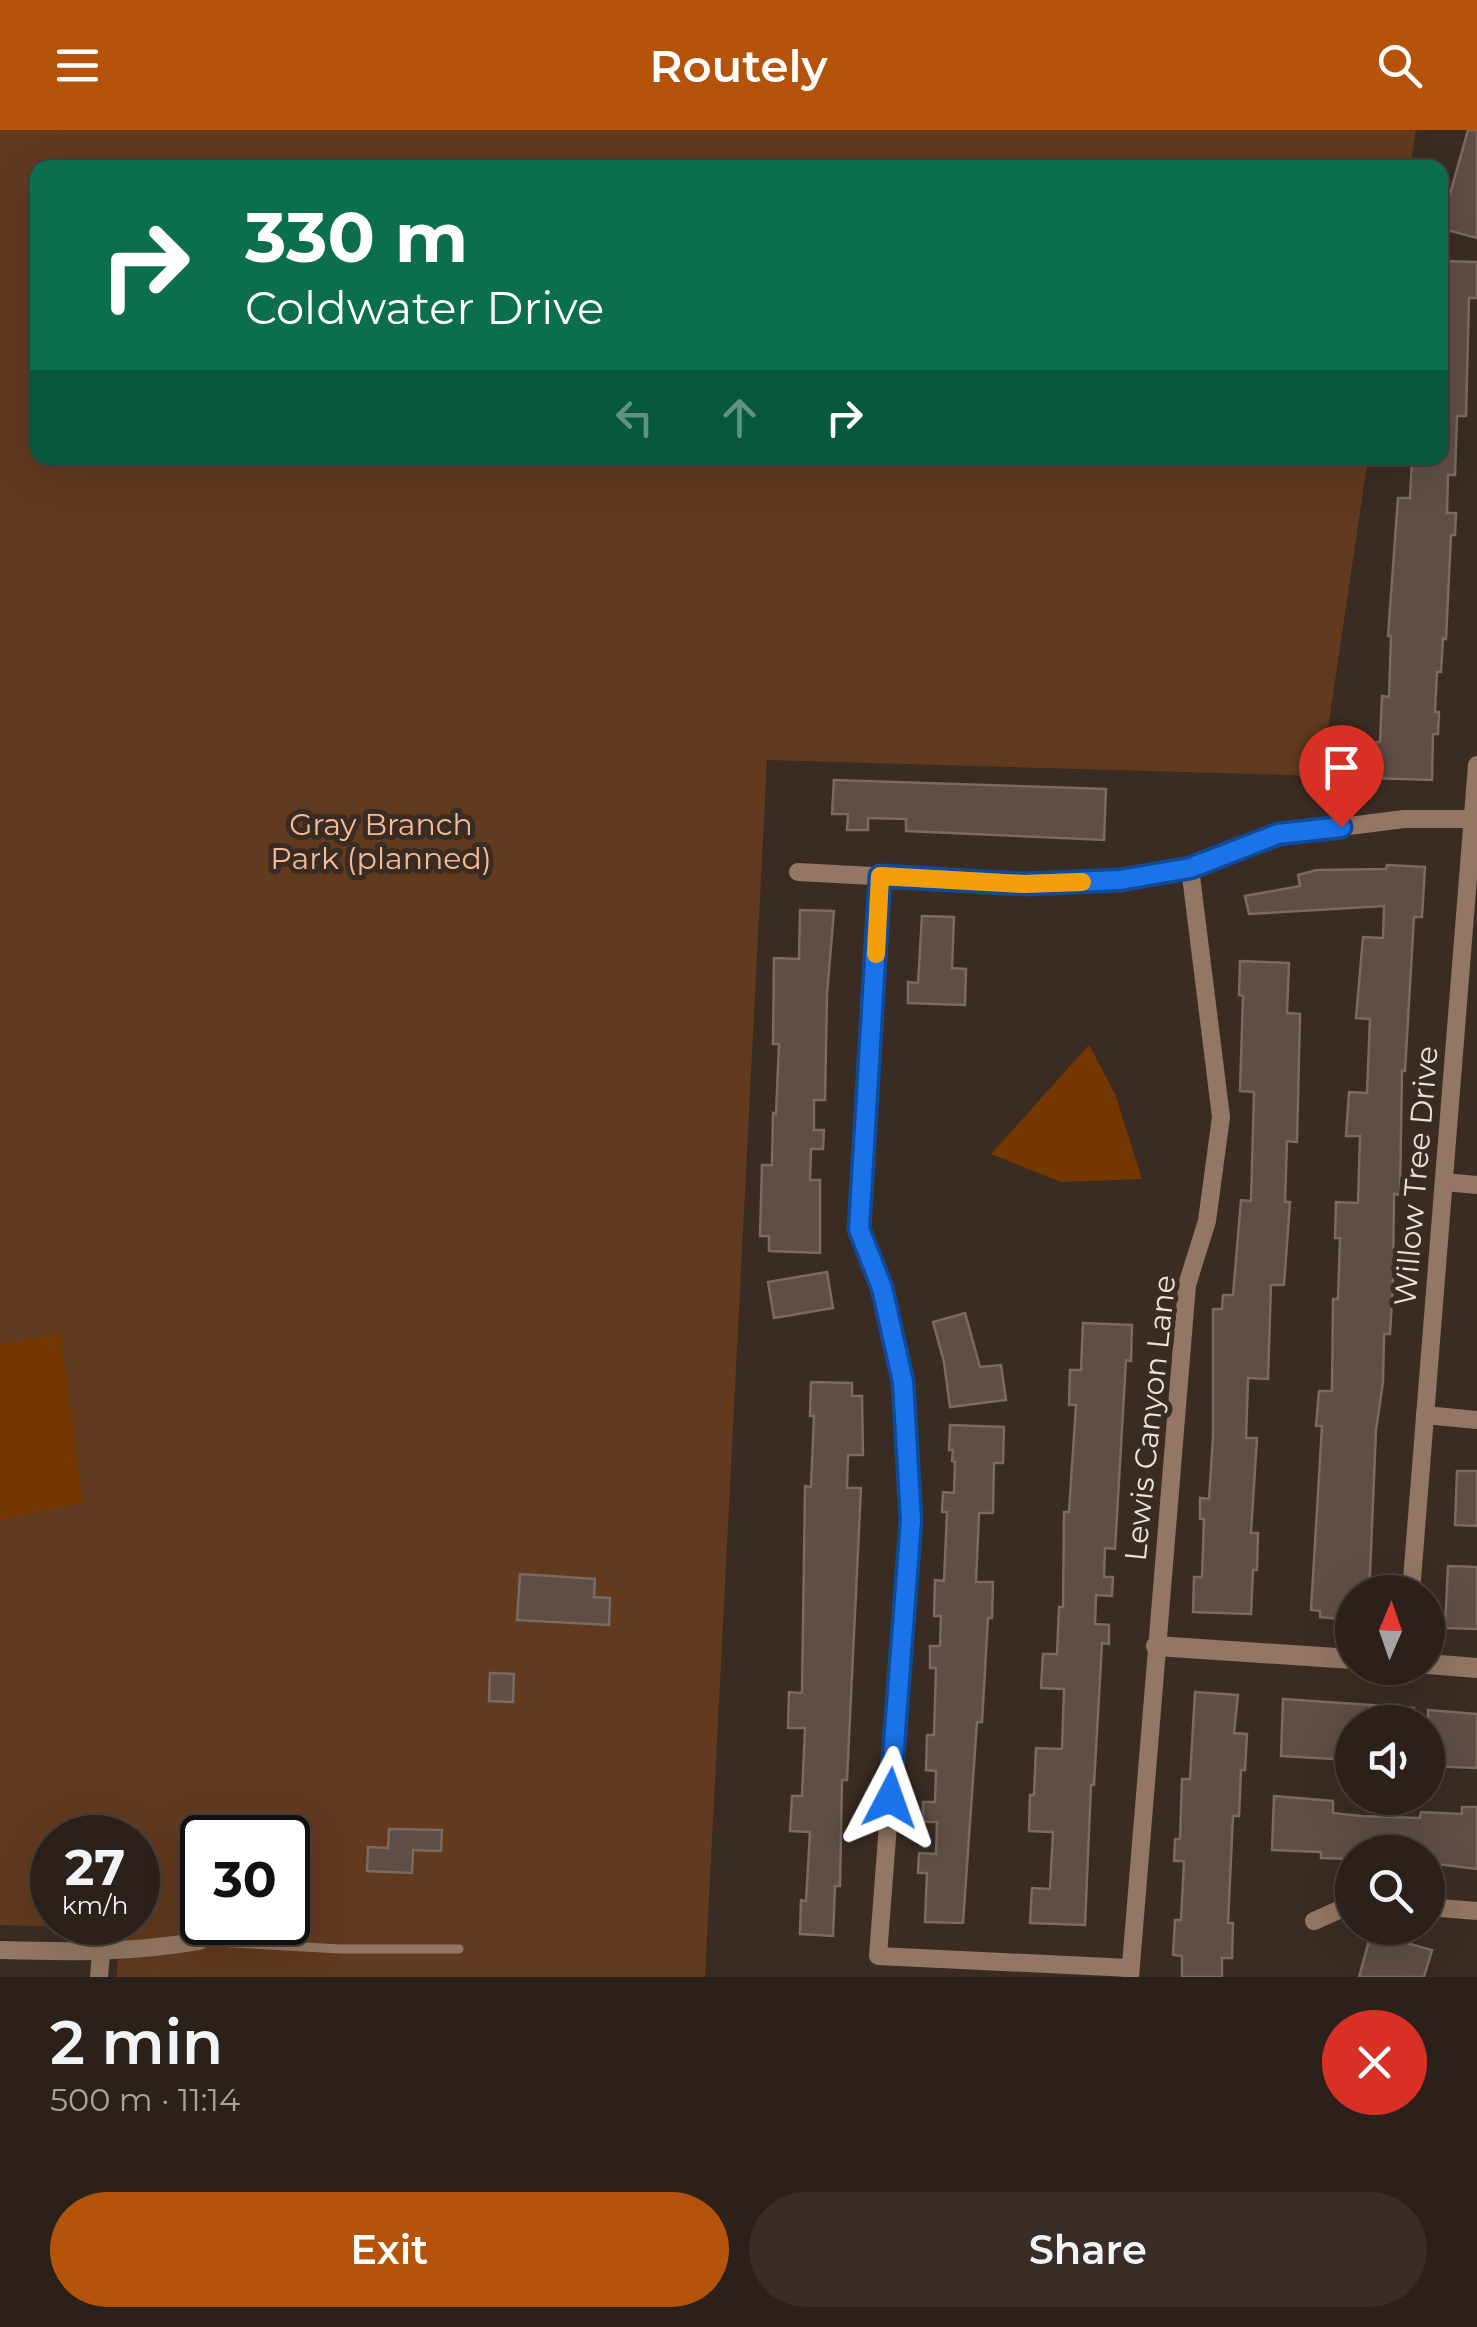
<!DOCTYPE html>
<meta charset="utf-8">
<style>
body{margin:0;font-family:Montserrat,sans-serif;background:#382e27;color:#f1f3f6;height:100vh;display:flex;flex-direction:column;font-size:38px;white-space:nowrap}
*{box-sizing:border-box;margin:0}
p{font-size:32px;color:#a6a3a2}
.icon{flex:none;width:55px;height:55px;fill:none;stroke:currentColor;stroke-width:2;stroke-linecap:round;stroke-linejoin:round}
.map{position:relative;height:1847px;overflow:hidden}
.side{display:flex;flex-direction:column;background:#2c211a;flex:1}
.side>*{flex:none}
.banner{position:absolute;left:30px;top:30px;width:1418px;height:305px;border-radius:20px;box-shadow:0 10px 40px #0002,0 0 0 2px #483e39;background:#0b6e4f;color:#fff;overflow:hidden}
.needle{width:65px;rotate:2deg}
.tools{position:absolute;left:1335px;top:1445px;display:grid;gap:20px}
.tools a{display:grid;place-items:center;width:110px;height:110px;border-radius:50%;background:#2c211a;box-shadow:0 10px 40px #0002,0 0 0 2px #483e39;font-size:50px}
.speed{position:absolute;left:30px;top:1685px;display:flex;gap:20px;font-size:50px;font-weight:700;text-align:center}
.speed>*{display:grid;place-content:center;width:130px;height:130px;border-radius:50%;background:#2c211a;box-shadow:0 10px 40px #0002,0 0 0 2px #483e39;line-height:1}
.speed small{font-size:25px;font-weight:400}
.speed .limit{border:5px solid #111;border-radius:15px;background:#fff;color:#111}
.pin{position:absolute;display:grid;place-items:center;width:85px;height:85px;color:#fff;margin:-102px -42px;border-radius:50% 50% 50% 0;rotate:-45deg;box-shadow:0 0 10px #0007}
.pin .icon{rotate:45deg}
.me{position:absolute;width:110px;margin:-55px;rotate:4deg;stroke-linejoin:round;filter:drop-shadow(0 0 8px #0008)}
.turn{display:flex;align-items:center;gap:35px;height:210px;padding:0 50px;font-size:45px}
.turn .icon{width:130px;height:130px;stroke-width:2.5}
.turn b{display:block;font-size:70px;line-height:85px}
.lanes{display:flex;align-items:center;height:95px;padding:0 50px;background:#0003;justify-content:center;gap:50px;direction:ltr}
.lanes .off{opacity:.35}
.round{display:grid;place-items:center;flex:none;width:105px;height:105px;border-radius:52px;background:#382e27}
.head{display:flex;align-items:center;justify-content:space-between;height:170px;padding:0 50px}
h1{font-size:60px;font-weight:600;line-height:75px}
.primary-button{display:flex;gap:20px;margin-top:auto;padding:20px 50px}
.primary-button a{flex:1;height:115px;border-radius:60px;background:#b45309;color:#fff;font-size:40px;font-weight:600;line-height:115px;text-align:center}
.primary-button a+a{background:#382e27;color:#f1f3f6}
header{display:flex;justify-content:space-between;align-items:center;height:130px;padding:0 50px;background:#b45309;color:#fff;font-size:45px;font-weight:600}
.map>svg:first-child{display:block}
.green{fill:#613a20;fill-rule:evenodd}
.water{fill:#743700}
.building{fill:#5e4e45;stroke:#7a6a60;stroke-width:2.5}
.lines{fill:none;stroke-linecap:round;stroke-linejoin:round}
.service{stroke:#937663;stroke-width:9}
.minor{stroke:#937663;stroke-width:18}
.tertiary{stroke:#937663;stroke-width:20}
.route-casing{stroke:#114b97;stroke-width:25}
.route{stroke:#1a73e8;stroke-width:18}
.slow{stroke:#f59e0b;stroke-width:18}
.labels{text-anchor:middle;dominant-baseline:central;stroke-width:10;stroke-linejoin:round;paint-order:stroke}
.park-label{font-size:30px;fill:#f3bb98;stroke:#3a2c23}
.street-label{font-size:30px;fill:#ede3de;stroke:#3a2c23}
</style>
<header><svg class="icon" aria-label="menu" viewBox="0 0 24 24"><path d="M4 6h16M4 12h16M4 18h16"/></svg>Routely<svg class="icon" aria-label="search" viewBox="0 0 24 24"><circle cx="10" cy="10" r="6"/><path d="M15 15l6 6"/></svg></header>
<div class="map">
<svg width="1477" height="1847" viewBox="0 0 1477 1847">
<rect width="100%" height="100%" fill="#3a2c23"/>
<path class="green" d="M0,0H1416L1410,38H38V328H1368L1321,646L767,630L705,1847H117L118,1799L0,1795ZM52,1708H138V1792H52ZM202,1708H288V1792H202Z"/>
<g class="water">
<path d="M1089,915L1115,964L1142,1049L1061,1052L991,1024Z"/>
<path d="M60,1203L83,1372L0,1390V1215Z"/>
</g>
<g class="building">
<path d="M1468,0H1477V108L1440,98L1447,63L1450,64Z"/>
<path d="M1445,131L1477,132V168H1469L1466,286H1457L1455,345H1448L1447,383H1456L1455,405H1451L1446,509L1443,508L1441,542H1437L1435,582H1439L1438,604H1433L1432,650L1371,648L1372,612H1380L1382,566L1389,567L1391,506H1388L1398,368H1410L1412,328H1440V191H1443Z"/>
<path d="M834,650L1106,659L1104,710L906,701V689L868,688V700H847L848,684H832Z"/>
<path d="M1387,735L1425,737L1422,787H1414L1405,941H1402L1400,1065L1394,1064L1393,1155L1390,1204H1384L1383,1252L1376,1300L1370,1444L1367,1462H1352V1490L1320,1487V1481L1311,1480L1322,1296H1316L1319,1261H1332L1333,1169H1338L1340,1108H1335L1336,1072L1358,1073L1360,1006H1346L1349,962L1367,963L1370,889L1356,888L1363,807L1383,808L1384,776L1249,784L1245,766L1300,756L1298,745L1317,740L1386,739Z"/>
<path d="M800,780L834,781L827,864L825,970H814V1000H824L823,1019H811L810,1050H820V1123L769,1121V1106H760L762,1035H772L773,983L776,984L779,914H773L774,828L799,829Z"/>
<path d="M922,786L954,787L952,838L966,839L965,875L908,873V852L918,853Z"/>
<path d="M1240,831L1289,833L1287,883L1300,884L1297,1012L1287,1011L1285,1072H1290L1284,1155H1271L1268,1249L1248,1248L1246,1308H1257L1251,1403H1258L1257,1440H1253L1251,1484L1193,1482L1194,1447H1202L1204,1389H1200V1368L1209,1369L1213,1307V1179H1222L1223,1165H1233L1241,1070L1251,1071L1254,962L1240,961L1243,866L1239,865Z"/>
<path d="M827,1142L833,1178L774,1188L768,1152Z"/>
<path d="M965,1183L980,1237L1001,1235L1006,1270L950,1277L944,1232L933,1192Z"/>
<path d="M1083,1193L1132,1195L1131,1231L1126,1230L1115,1419L1105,1418L1104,1447H1113L1112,1466L1096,1465L1095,1494L1109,1495V1514L1102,1513L1094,1655H1091L1085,1795L1030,1793L1032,1758L1050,1759L1053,1702L1029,1701L1030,1665H1034L1036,1618L1062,1619L1064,1559L1041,1558L1043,1524H1057L1059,1477H1063L1064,1382H1069L1076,1275H1069L1070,1240H1081Z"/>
<path d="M811,1252L852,1253V1266H862L863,1325H848L847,1358H861L847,1650H842L840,1756H835L833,1806L800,1804L801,1770L806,1771L810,1702L790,1701L792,1666H802L805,1598H788L789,1562L802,1563L805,1356L811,1357L814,1286H810Z"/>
<path d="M950,1295L1004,1297L1003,1333H994L993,1383H979L976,1452H993L992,1488H988L982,1592H977L963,1793L925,1792L927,1743H918L919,1723L936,1724L937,1692H923V1672H935L936,1641L926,1640L927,1605H934L936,1538H930V1516H940L941,1486H934L935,1450L944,1451L947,1382H942L943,1362L954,1363L955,1332L952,1331L953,1320H949Z"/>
<path d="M1457,1341H1477V1396L1455,1395Z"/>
<path d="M1448,1436L1477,1437V1499L1445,1498Z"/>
<path d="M520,1444L595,1449L594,1467L610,1468L609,1495L517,1490Z"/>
<path d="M490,1543L514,1544L513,1572L489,1571Z"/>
<path d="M1195,1562L1238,1565L1234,1603L1247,1604L1245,1640H1241L1239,1686H1233L1228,1793H1233L1232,1828H1222V1847H1182V1826L1173,1825L1175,1790H1181L1184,1731H1174L1175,1709H1180L1182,1649H1190Z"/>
<path d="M1283,1569L1414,1578L1413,1592H1352V1630L1281,1626Z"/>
<path d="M1428,1580L1477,1584V1638L1428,1636Z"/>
<path d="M1274,1666L1333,1671V1683L1361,1686L1420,1688L1421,1682L1462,1684V1677H1477V1739L1428,1733V1722H1352V1729L1321,1728V1722L1272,1720Z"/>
<path d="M389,1699L442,1700L441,1721L413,1720L412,1743L367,1741L368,1717L388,1718Z"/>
<path d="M1371,1803L1432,1820L1424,1847H1359Z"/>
</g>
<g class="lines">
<g class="service">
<path d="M199,1811L340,1819H459"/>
<path d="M101,1820L105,1798"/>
</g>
<g class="minor">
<path d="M798,742L1024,754L1120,750L1190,738L1278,705L1404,689H1473"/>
<path d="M881,746L859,1099L882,1159L903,1252L911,1391L878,1826L1130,1838"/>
<path d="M1444,1052L1477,1055"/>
<path d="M1425,1285L1477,1290"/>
<path d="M1411,1462L1477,635"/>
<path d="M1428,1777L1477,1781"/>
<path d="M1314,1791L1352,1774"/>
<path d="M0,1820C68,1822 132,1823 199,1811"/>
<path d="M99,1847L101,1823"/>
<path d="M1130,1847L1187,1155L1207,1091L1221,987L1190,738"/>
</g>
<g class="tertiary">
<path d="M1156,1516L1352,1529"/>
<path d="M1428,1534L1477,1538"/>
</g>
</g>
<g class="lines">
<defs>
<path id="route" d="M890,1668L911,1390L903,1252L882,1158L859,1099L880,746L1024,754L1120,750L1190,738L1278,704L1341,697"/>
</defs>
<use href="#route" class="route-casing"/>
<use href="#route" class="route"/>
<path class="slow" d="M876,824L880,746L1024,754L1082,752"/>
</g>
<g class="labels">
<g class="park-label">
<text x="381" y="694">Gray Branch<tspan x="381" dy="34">Park (planned)</tspan></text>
</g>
<g class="street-label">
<text transform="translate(1416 1046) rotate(-85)">Willow Tree Drive</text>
<text transform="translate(1150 1288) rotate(-84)">Lewis Canyon Lane</text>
</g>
</g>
</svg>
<div class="tools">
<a><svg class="needle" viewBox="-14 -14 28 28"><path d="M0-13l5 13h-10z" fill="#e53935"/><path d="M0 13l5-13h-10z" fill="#a6a3a2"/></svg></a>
<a><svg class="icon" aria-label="sound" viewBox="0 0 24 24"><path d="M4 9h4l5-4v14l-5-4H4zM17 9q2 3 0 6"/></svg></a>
<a><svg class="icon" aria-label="search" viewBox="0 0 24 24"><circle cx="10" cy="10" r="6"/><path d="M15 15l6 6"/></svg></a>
</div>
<div class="speed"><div>27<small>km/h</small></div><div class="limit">30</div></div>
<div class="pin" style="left:1341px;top:697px;background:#d93025"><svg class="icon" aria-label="arrive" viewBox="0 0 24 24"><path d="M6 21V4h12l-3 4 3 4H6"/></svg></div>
<svg class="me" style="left:890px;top:1668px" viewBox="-20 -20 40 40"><path d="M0-17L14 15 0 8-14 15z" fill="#1a73e8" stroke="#fff" stroke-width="4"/></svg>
<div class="banner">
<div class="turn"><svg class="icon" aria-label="right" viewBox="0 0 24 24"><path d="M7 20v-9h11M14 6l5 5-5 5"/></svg><div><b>330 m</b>Coldwater Drive</div></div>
<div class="lanes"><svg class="icon off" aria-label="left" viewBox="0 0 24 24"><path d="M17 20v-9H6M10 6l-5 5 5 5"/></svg><svg class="icon off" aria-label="ahead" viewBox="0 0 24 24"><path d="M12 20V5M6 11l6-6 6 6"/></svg><svg class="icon" aria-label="right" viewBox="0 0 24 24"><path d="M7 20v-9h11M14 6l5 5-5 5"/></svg></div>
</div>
</div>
<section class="side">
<div class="head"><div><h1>2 min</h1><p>500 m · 11:14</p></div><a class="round" style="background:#d93025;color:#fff"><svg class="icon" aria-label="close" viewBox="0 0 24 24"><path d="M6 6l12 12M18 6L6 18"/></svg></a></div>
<div class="primary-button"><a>Exit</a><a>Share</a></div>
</section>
